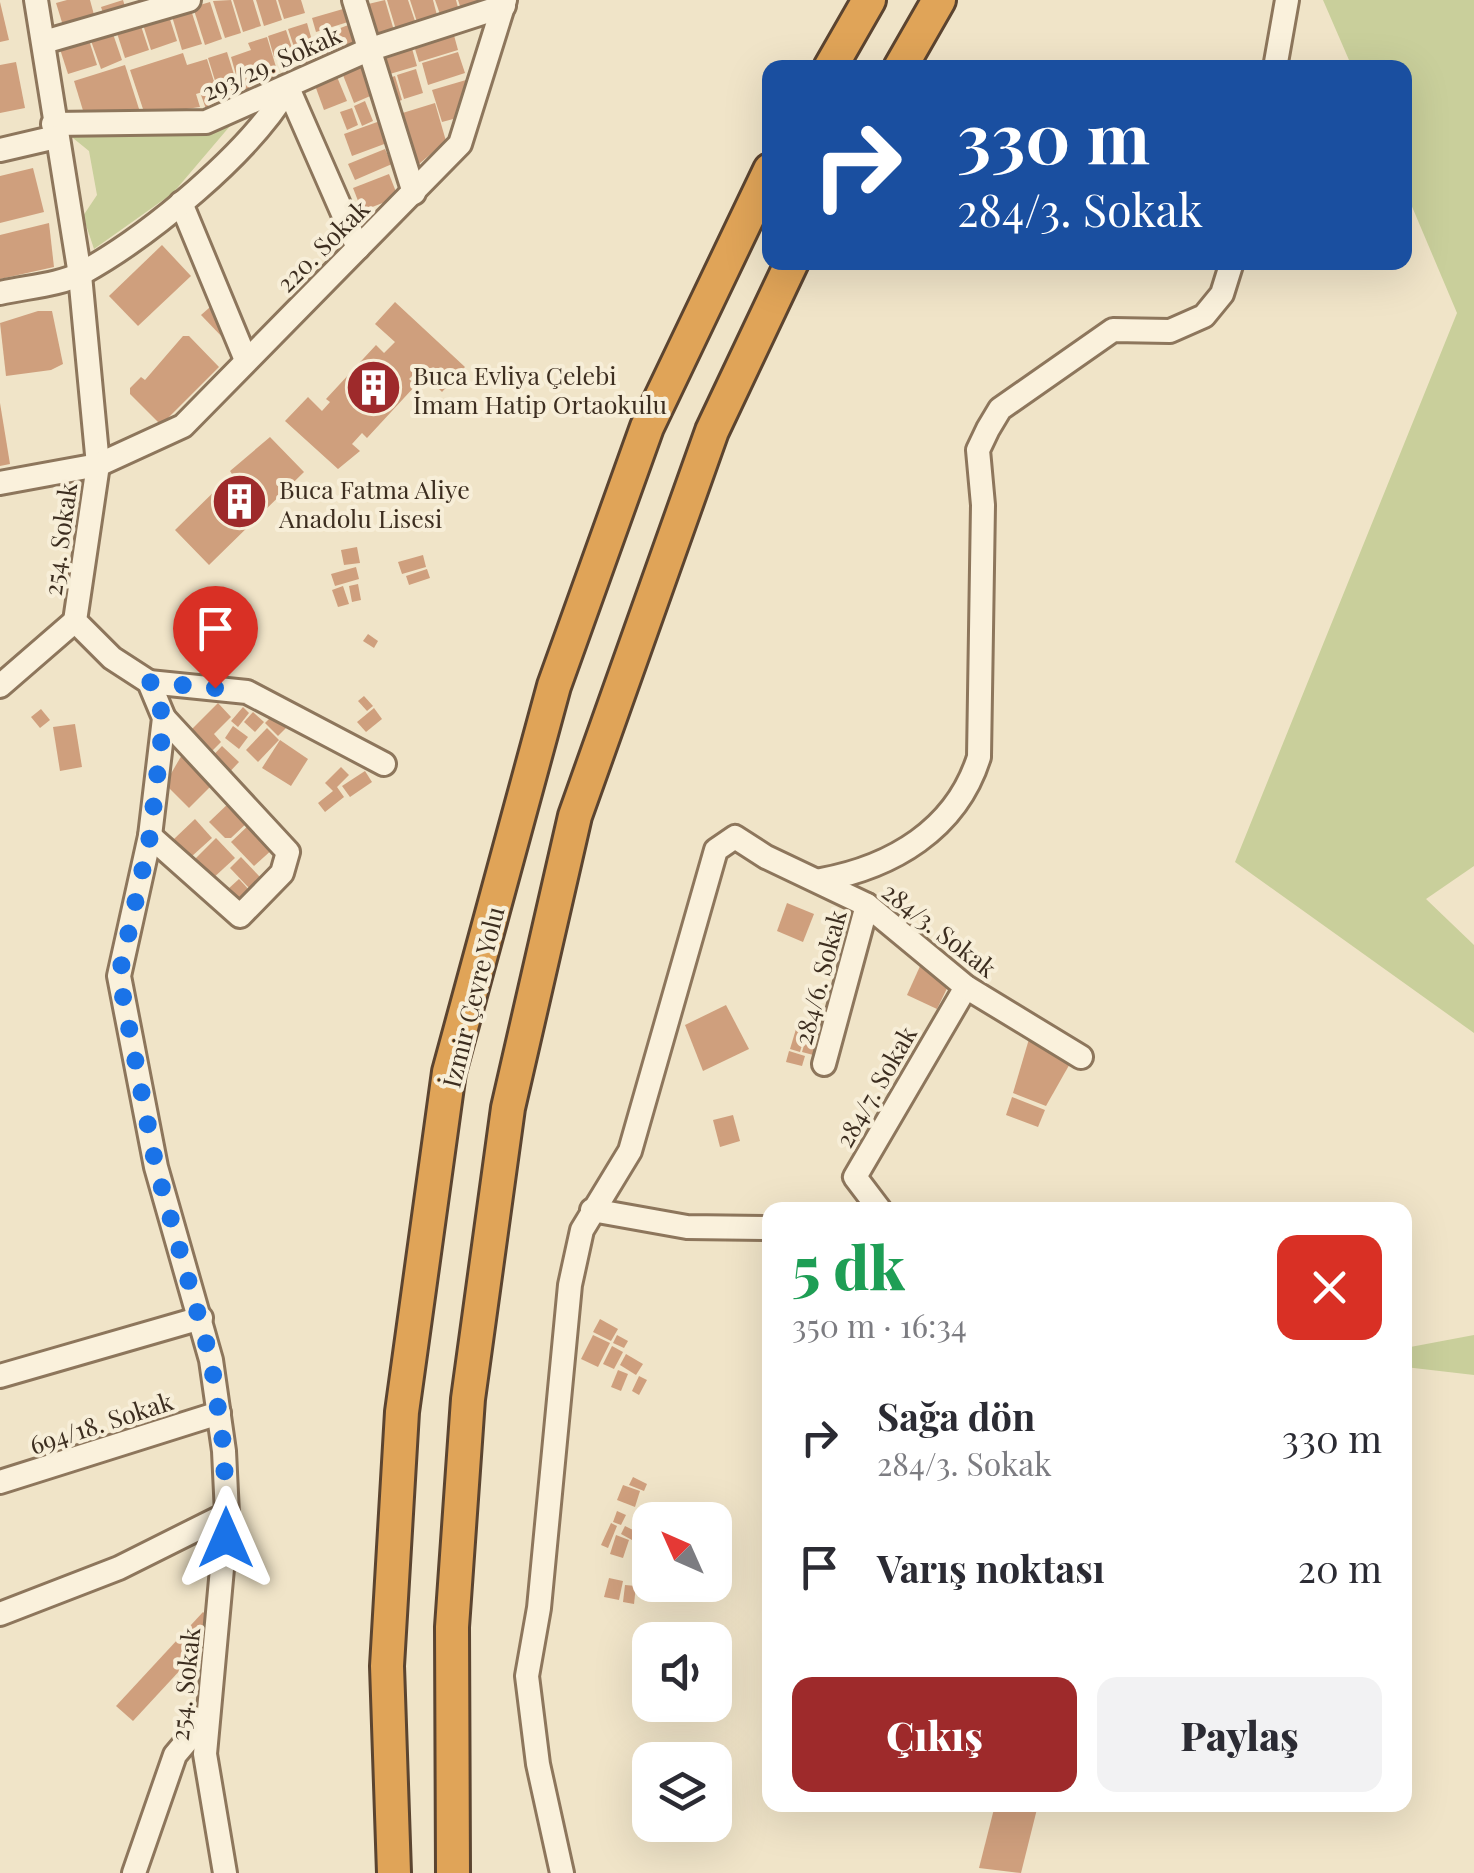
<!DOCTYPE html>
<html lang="tr">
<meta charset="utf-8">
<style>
body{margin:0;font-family:"Playfair Display",serif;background:#f2f2f3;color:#2b2b33;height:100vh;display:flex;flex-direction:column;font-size:38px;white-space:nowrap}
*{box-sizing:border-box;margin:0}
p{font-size:32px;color:#7c7c81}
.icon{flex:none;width:55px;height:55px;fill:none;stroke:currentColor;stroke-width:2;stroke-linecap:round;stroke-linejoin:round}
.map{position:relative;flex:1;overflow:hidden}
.drawer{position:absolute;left:762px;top:1202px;width:650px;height:610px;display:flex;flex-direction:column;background:#fff;border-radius:20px;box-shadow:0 10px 40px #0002}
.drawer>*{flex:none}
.banner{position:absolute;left:762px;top:60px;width:650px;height:210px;border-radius:20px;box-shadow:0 10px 40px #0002;background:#1a4fa0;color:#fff;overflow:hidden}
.needle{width:65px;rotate:315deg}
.buttons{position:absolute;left:632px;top:1502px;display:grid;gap:20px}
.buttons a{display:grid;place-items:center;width:100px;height:100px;border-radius:20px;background:#fff;box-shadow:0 10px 40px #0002;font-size:50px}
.pin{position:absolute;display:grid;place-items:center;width:85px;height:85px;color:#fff;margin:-102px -42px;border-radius:50% 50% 50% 0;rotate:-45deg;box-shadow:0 0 10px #0007}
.pin .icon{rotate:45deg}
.me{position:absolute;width:110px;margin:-55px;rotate:0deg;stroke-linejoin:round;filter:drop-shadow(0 0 8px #0008)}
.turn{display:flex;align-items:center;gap:35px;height:210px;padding:0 30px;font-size:45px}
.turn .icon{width:130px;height:130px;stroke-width:2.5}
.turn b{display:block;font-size:70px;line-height:85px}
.round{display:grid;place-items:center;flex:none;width:105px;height:105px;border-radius:20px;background:#f2f2f3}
.summary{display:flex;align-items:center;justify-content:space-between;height:170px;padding:0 30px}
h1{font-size:60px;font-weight:800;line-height:75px;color:#1e9e55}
.primary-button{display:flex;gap:20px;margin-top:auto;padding:20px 30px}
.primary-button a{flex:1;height:115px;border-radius:20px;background:#9e2a2b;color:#fff;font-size:40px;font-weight:800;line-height:115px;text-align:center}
.primary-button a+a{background:#f2f2f3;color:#2b2b33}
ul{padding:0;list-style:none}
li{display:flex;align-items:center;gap:30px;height:130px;padding:0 30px}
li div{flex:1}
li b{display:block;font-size:38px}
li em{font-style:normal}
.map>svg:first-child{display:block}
.green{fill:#c9cf9b}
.building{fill:#cf9f7d}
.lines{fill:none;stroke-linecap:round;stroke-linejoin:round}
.minor-casing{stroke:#8d765c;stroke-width:28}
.highway-casing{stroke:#5b4430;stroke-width:38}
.minor{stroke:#faf1dc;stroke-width:22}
.highway{stroke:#e0a458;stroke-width:32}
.route{stroke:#1a73e8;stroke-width:18;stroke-dasharray:0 32.4}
.labels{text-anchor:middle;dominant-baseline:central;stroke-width:8;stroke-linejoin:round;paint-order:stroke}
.street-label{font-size:25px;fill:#3d2e20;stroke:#f7eed8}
.poi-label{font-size:25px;fill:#3d2e20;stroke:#f7eed8;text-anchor:start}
</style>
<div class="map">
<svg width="1474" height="1873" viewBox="0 0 1474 1873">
<rect width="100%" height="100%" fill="#f0e4c8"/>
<g class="green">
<path d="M1323,0H1474V866L1426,899L1474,945V1033L1235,862L1457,313L1405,190V68L1352,67Z"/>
<path d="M230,126L173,193L94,249L83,216L97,195L89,151L68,134Z"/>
<path d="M1474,1335V1375L1405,1367V1348Z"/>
</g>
<g class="building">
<path d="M67,0H90L96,22L65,32L56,3Z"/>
<path d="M123,0L127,13L105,19L101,7Z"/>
<path d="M231,0L241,33L225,38L213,1Z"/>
<path d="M233,0H253L261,26L243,32Z"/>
<path d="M256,0H276L282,20L264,26Z"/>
<path d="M278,0H301L305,13L284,19Z"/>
<path d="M385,0L395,34L374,41L364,5Z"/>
<path d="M387,0H408L417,27L397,33Z"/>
<path d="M410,0H433L438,19L418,25Z"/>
<path d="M435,0H456L459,11L441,17Z"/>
<path d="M458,0H488L461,9Z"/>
<path d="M0,2L9,40L0,42Z"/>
<path d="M210,2L222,39L205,45L193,7Z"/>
<path d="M190,7L202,44L182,50L171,13Z"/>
<path d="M343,9L348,22L316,32L312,18Z"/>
<path d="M167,10L177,41L151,50L141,18Z"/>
<path d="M139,20L149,50L125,58L115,27Z"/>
<path d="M307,23L313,44L295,50L288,29Z"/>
<path d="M351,24L361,49L324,64L314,38Z"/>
<path d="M452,28L458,50L419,62L412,39Z"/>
<path d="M286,30L293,51L274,57L268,36Z"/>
<path d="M112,31L122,60L101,69L90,38Z"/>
<path d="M87,34L97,65L68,74L58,43Z"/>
<path d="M267,37L279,77L243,92L239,78L257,69L236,75L231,57L251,50L248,43Z"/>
<path d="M411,45L417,66L383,76L376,55Z"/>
<path d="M314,47L319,59L303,66L298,54Z"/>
<path d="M227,52L236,81L217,87L208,58Z"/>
<path d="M458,52L465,73L428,85L422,63Z"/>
<path d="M183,53L187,65L207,59L216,88L196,94L200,107L145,115L130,70Z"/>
<path d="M16,62L25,108L0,113V65Z"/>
<path d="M363,62L375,94L354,103L341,70Z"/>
<path d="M125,65L140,112L85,117L74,81Z"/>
<path d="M416,69L423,93L404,99L397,75Z"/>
<path d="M335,72L347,101L324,110L313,80Z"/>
<path d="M395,76L402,100L391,104L384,80Z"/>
<path d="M466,80L469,87L457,118L442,122L432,90Z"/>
<path d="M237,82L241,94L206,109L201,95Z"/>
<path d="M365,101L373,121L362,126L354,106Z"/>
<path d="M435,103L446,141L412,170L396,115Z"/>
<path d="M352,108L358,125L347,130L340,112Z"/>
<path d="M380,121L387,143L352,156L344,134Z"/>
<path d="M385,149L392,164L355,180L348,164Z"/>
<path d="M33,168L44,212L0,223V176Z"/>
<path d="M389,174L398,197L362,211L353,188Z"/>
<path d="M49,223L54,267L0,279V235Z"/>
<path d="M162,245L191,276L138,326L109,296Z"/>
<path d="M217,301L232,334L225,340L201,315Z"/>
<path d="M395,302L465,367L442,392L419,369L409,379L416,385L367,438L362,433L352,444L360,451L338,469L285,421L308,397L322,411L330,402L326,399L376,345L384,353L395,342L375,324Z"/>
<path d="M38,311H52L63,364L51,370L6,376L0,323Z"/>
<path d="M183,336H189L219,367L161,425L130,394V388L141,377L145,380Z"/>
<path d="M0,403L10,464L0,466Z"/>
<path d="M270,437L304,472L209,565L175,530L232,474L230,471Z"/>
<path d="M357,547L360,563L344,565L341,550Z"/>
<path d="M423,555L426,567L402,574L398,562Z"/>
<path d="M356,567L359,579L335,586L331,574Z"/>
<path d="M427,569L430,578L409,585L406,576Z"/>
<path d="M358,584L361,600L352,602L349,586Z"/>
<path d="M343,586L349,604L338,607L332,590Z"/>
<path d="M368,634L378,641L374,648L363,641Z"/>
<path d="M364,696L373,706L367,711L358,701Z"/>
<path d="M218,703L231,717L214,734L221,742L206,757L185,736Z"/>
<path d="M243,707L249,713L238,727L231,721Z"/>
<path d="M374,708L382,719L366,732L357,722Z"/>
<path d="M41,709L50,720L40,728L31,717Z"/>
<path d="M253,712L264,722L255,732L244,722Z"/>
<path d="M274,714L287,727L278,736L265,723Z"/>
<path d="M75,724L82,767L60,771L53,727Z"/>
<path d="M233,726L248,737L239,749L225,738Z"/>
<path d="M267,728L279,740L258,762L246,750Z"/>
<path d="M280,740L308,759L291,786L262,768Z"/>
<path d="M222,746L239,762L225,777L207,762Z"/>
<path d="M183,753L214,783L189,808L165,784Z"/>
<path d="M341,767L349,775L337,787L344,797L325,812L318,803L333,791L325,783Z"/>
<path d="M365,771L372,782L350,797L342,786Z"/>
<path d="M231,801L249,821L231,838H225L209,822Z"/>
<path d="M195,819L212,838L191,857L174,839Z"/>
<path d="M251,823L274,848L254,866L231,842Z"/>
<path d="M216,838L235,858L211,880L193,861Z"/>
<path d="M241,857L260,877L249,888L230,868Z"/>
<path d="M239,879L251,892L240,903L227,890Z"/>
<path d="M787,903L814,914L803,942L777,931Z"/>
<path d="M921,964L952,978L937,1009L907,995Z"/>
<path d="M726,1005L749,1049L703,1071L685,1025Z"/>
<path d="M796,1029L806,1031L800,1052L790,1049Z"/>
<path d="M807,1035L822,1039L817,1056L802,1052Z"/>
<path d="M1029,1039L1072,1060L1046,1106L1013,1093Z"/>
<path d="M789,1051L805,1056L802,1066L786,1062Z"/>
<path d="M1012,1097L1045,1110L1038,1127L1006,1115Z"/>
<path d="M733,1115L740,1141L720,1147L713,1120Z"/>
<path d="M600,1319L618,1329L611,1341L593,1332Z"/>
<path d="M593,1335L610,1343L598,1367L581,1359Z"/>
<path d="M617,1335L628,1341L624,1348L613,1343Z"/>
<path d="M612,1346L623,1352L614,1369L603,1364Z"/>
<path d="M626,1354L643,1364L636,1375L620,1365Z"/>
<path d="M618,1370L628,1374L621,1391L611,1387Z"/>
<path d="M639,1376L647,1380L639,1395L632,1391Z"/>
<path d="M633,1477L647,1484L644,1491L629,1485Z"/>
<path d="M623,1485L640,1491L635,1507L617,1500Z"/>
<path d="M617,1511L626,1515L621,1525L613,1522Z"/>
<path d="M611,1523L617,1526L608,1548L601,1545Z"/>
<path d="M625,1526L637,1532L632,1540L621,1534Z"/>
<path d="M616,1535L629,1540L623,1558L610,1554Z"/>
<path d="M609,1578L623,1581L619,1600L604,1597Z"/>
<path d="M625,1585L636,1586L634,1604L623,1602Z"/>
<path d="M203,1612L214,1622L208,1640L133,1721L116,1706Z"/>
<path d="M995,1805H1038L1021,1873L979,1868Z"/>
</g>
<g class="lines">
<defs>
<g id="minor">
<path d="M36,0L80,275L98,465L75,621L112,658L149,682L164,718L150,836L119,976L156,1167L211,1360L224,1451L227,1514L205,1754L225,1873"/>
<path d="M354,0L414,193"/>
<path d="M44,42L189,0"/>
<path d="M1275,68L1287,0"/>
<path d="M288,88L358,248"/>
<path d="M53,124L206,122L368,50L504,6"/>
<path d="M0,150L56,137"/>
<path d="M181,203L246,360"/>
<path d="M0,293C25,287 60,285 82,273C149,236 250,153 288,88"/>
<path d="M0,483L98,465L183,426L460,144L505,0"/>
<path d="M149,682L247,692L384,764"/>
<path d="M0,686L75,621"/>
<path d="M150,836L240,916L282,873L288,852L164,718"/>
<path d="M821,880C892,867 956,830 979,757L983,505L978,450L988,429L1000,409L1113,330L1170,331L1204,316L1222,294L1232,262"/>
<path d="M824,1064L867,905"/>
<path d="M592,1210L687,1227L770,1228"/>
<path d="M880,1210L855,1177L966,987"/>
<path d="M0,1376L201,1318"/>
<path d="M0,1482L219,1413"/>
<path d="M0,1614L119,1568L227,1514"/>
<path d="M134,1873L175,1755L208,1716"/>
<path d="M562,1873L538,1764L527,1676L539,1608L570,1285L582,1230L630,1151L716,850L735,837L766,857L867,905L966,987L1081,1057"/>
</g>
<g id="highway">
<path d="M830,68L869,0"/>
<path d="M900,68L939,0"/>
<path d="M394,1873L387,1666L402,1412L449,1072L554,686L647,427L770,170"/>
<path d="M453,1873L452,1627L468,1399L508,1108L575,816L712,431L792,262"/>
</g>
</defs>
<use href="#minor" class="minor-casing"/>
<use href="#highway" class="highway-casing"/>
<use href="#minor" class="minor"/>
<use href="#highway" class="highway"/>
</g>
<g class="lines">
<path class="route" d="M215,688L149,682L164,718L150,836L119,976L156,1167L211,1360L224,1450L226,1538"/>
</g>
<defs>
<symbol id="building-disc" viewBox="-11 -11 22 22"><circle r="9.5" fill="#9e2a2b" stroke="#f7eed8"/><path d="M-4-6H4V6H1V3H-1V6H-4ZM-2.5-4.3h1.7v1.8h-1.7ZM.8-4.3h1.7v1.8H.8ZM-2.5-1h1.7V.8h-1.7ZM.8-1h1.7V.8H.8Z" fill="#fff"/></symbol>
</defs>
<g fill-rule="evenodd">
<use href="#building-disc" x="342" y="356" width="63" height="63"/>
<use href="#building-disc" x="208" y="470" width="63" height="63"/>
</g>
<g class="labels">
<g class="street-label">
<text transform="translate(271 62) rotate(-24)">293/29. Sokak</text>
<text transform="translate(322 245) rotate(-45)">220. Sokak</text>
<text transform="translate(59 539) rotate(-82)">254. Sokak</text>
<text transform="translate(940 929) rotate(38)">284/3. Sokak</text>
<text transform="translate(819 977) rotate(-75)">284/6. Sokak</text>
<text transform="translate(472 997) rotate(-76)">İzmir Çevre Yolu</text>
<text transform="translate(875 1086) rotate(-60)">284/7. Sokak</text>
<text transform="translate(101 1422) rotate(-18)">694/18. Sokak</text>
<text transform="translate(184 1684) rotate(-84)">254. Sokak</text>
</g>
<g class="poi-label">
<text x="413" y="374">Buca Evliya Çelebi<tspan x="413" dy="29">İmam Hatip Ortaokulu</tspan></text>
<text x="279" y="488">Buca Fatma Aliye<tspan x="279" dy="29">Anadolu Lisesi</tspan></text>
</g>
</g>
</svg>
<div class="buttons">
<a><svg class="needle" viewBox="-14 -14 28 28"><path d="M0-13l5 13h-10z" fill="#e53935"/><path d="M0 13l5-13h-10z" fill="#7c7c81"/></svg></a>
<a><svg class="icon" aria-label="sound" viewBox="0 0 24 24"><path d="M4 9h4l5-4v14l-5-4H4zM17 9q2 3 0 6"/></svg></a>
<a><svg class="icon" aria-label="layers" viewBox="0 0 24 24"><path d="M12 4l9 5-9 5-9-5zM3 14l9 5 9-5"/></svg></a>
</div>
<div class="pin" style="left:215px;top:688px;background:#d93025"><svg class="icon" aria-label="arrive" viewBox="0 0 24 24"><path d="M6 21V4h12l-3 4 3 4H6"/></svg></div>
<svg class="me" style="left:226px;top:1538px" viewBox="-20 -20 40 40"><path d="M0-17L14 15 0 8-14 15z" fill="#1a73e8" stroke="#fff" stroke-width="4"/></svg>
<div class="banner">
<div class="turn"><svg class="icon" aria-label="right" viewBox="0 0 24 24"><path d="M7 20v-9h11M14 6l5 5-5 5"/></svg><div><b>330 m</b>284/3. Sokak</div></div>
</div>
<section class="drawer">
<div class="summary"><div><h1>5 dk</h1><p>350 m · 16:34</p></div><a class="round" style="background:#d93025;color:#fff"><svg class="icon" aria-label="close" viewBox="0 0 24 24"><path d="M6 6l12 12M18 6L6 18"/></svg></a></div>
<ul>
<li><svg class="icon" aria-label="right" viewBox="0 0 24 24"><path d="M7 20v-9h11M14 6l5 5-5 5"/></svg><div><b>Sağa dön</b><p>284/3. Sokak</p></div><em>330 m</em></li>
<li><svg class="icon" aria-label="arrive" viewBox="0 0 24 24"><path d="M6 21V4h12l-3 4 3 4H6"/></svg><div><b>Varış noktası</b></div><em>20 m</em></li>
</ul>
<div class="primary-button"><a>Çıkış</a><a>Paylaş</a></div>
</section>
</div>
